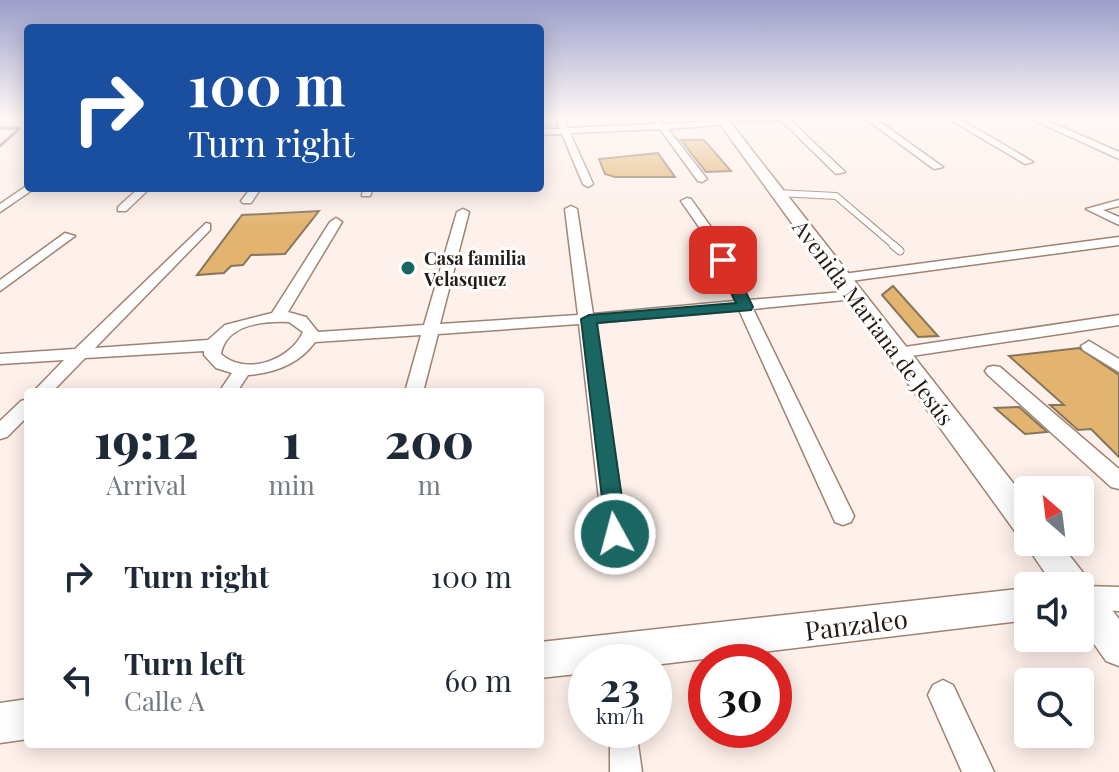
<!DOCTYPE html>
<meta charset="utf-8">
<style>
body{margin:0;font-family:"Playfair Display",serif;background:#f2f2f3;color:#1f2937;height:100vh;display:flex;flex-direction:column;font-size:30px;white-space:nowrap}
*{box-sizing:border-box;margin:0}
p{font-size:26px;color:#747a83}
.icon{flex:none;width:44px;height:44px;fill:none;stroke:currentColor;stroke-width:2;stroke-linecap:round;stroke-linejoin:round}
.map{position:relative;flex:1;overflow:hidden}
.panel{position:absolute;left:24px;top:388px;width:520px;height:360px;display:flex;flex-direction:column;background:#fff;border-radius:8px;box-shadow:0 4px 20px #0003}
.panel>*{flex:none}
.banner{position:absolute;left:24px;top:24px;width:520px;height:168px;border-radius:8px;box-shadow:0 4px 20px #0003;background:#1a4fa0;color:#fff;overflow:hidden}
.needle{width:52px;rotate:332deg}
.tools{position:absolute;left:1014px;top:476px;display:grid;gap:16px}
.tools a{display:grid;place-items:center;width:80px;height:80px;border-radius:8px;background:#fff;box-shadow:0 4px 20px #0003;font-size:40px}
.speed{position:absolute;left:568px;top:644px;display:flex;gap:16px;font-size:40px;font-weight:700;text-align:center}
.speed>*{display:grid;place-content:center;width:104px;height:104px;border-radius:50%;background:#fff;box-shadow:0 4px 20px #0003;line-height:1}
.speed small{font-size:20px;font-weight:400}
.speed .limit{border:12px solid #d22;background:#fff;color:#111}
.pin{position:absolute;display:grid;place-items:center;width:68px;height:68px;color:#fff;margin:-34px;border-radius:16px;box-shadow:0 4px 12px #0006}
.me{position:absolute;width:88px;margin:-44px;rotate:353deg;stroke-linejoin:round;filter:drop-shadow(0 0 6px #0008)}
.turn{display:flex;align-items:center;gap:28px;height:168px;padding:0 32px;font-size:36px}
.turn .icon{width:104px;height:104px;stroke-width:2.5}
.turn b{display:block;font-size:56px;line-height:68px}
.eta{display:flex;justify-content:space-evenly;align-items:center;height:136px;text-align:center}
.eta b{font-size:48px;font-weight:800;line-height:56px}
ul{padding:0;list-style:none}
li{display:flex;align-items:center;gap:24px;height:104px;padding:0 32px}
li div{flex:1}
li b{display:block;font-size:30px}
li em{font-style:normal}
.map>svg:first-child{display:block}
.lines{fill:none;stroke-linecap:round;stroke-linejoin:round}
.stream{stroke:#976076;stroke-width:3}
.building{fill:#e2b470;stroke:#87755b;stroke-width:2}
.service-far1-casing{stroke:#a08273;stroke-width:8}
.service-casing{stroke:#a08273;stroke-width:9}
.minor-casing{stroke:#a08273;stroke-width:3}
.tertiary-casing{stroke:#a08273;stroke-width:3}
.service-far1{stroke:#fff;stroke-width:6}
.service{stroke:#fff;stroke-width:7}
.minor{fill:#fff;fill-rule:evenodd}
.tertiary{fill:#fff;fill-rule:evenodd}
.route{fill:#1a6662;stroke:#114240;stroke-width:2}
.poi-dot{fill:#1a6662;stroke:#fff;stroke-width:3}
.labels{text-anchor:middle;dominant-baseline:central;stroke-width:6;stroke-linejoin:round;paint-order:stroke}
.far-poi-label{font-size:18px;font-weight:bold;fill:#271b15;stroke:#fff;text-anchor:start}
.street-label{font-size:22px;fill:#271b15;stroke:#fff}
.near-street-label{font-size:26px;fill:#271b15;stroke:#fff}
</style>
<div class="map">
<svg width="1119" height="772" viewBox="0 0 1119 772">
<rect width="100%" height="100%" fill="#fef0ea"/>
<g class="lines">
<path class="stream" d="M0,128H20L0,146"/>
</g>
<g class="building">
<path d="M681,140H704L731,171L706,172Z"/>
<path d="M658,153L675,177H615L605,174L599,159Z"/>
<path d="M319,211L285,254L251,255L243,265L231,266L224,273L197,275L242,215Z"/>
<path d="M893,286L938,336L918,337L882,295Z"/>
<path d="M1079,348L1119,375V457L1091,429L1078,430L1050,405H1064L1009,356Z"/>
<path d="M1019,407L1047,432L1025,434L995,408Z"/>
</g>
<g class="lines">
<defs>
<path id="service-far1" d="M777,193L836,196L896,247"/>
<path id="service" d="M893,245L900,251"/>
<g id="minor">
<path d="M555,117H563L568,128L656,124L653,120L657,118L664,124L725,121L729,124L668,129L707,179L702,182L698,181L660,129L570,133L593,184L588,187L583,184L562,134L540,135V129H560Z"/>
<path d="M718,117H798L790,120L845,172L836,174L781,120L721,121Z"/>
<path d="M863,117H873L943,167L934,169Z"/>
<path d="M946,117H957L1033,162L1025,164Z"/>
<path d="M1027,117H1039L1119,152V159Z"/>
<path d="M1112,117H1119V120Z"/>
<path d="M28,185V188H35L0,212V204Z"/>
<path d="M139,188H150L126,211H118V207Z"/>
<path d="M251,188H261L251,203H243L241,201Z"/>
<path d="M363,188H373L370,196H362Z"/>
<path d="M687,198L691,199L718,237L749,300L855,291L862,295L855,299L753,309L854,516L851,522L843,525L835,522L739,310L594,323L627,534L623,541L615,544L607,541L603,534L579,324L438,334L423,392H405L421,335L315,342C299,364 274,373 248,375L237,392H219L232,373L216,368L204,355V351L85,358L52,392H33L64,360L0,364V354L75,349L206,223L210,224V230L95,348L208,340L225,325L272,313L330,222L336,218L342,222L288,312L306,317L318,332L424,325L457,212L463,209L469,212L440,324L578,315L565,209L571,206L577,209L593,314L735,301L706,237L681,201ZM289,322L303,332C290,361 245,376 221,354C226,324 264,321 289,322Z"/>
<path d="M1119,200V206L1103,210L1119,217V225L1086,209Z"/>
<path d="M65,233L75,236L0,291V280Z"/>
<path d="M1119,237V245L843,282L836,278L843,274Z"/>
<path d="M1119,315V325L898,358L890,353L898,348Z"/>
<path d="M1089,341L1119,359V372L1083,350L1081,346Z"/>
<path d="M994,366L1000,367L1119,469V489L1111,487L988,375L985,371L988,367Z"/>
<path d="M28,399V416L7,437L0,439V421L21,401Z"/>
<path d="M1082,586L1119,587V611L1080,609Z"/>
<path d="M943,680L953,685L994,772H962L928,695L933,685Z"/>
<path d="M610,730H636L642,772H610Z"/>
</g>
<g id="tertiary">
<path d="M715,117H726L1028,502V542H1059L1119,619V666L1106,661L1080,624V586H1054L1024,542L1027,537L1017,534Z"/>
<path d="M1028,588V620L654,665L586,662V673L540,678V642Z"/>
<path d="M28,699V739L0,743V703Z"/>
</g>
</defs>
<use href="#service-far1" class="service-far1-casing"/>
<use href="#service" class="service-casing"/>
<use href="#minor" class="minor-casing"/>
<use href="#tertiary" class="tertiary-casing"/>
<use href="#service-far1" class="service-far1"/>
<use href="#service" class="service"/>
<use href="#minor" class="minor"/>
<use href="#tertiary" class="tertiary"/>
</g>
<linearGradient id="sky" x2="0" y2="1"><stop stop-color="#9b9ecb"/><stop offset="0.52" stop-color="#fff8f6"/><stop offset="1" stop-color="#fff8f6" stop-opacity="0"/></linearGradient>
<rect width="1119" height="225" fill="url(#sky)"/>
<path class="route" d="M719,257L730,260L753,307L751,310L597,323L627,534L624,541L615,544L607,541L581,319L589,315L736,303L717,260Z"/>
<circle class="poi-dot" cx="408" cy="268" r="8"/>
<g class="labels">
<g class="far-poi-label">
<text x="424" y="258">Casa familia<tspan x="424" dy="21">Velasquez</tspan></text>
</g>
<g class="street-label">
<text transform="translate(874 322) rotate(53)">Avenida Mariana de Jesús</text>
</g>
<g class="near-street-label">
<text transform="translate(856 624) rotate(-7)">Panzaleo</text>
</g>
</g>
</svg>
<div class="tools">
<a><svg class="needle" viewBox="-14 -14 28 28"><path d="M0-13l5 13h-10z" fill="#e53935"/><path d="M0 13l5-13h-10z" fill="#747a83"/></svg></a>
<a><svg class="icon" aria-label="sound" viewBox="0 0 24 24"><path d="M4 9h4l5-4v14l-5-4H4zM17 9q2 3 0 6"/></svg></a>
<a><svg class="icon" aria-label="search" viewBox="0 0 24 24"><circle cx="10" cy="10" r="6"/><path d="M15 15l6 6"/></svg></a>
</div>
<div class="speed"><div>23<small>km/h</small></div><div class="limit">30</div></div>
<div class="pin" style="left:723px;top:260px;background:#d93025"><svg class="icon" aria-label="arrive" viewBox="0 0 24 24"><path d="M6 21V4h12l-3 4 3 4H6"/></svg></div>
<svg class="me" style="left:615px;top:534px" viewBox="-20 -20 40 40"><circle r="17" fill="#1a6662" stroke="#fff" stroke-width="3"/><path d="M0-11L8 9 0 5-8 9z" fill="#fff"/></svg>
<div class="banner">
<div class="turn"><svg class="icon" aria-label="right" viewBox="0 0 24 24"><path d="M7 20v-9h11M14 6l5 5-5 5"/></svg><div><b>100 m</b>Turn right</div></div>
</div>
<section class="panel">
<div class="eta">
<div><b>19:12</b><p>Arrival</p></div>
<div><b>1</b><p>min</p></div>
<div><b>200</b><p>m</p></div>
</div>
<ul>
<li><svg class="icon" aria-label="right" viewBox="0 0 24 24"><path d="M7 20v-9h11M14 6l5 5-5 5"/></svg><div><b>Turn right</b></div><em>100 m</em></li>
<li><svg class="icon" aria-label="left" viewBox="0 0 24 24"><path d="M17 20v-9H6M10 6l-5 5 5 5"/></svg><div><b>Turn left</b><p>Calle A</p></div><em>60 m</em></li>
</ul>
</section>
</div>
